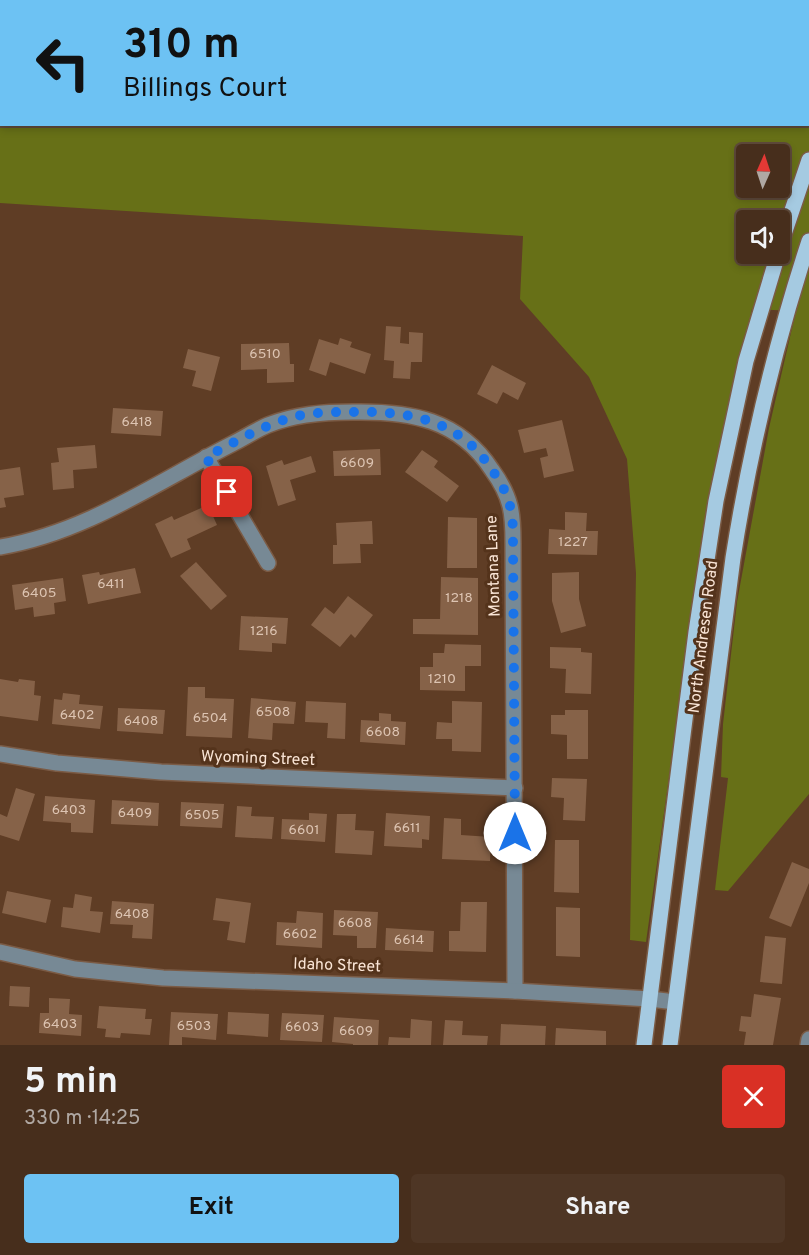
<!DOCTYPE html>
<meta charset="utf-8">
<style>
body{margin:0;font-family:Overpass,sans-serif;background:#4e3625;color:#f1f3f6;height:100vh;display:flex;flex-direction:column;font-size:22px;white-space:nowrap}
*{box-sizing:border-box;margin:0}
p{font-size:20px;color:#b0a8a3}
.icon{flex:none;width:33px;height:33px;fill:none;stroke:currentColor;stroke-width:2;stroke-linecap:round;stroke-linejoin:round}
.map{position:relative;height:1045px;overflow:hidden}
.drawer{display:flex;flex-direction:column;background:#472e1c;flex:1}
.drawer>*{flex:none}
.hud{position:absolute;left:0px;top:0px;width:810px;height:126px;box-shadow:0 3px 9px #0003,0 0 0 2px #5f4a3b;background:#6dc2f3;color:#111;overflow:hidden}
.needle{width:39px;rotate:3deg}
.tools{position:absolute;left:736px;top:144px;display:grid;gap:12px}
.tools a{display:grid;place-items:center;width:54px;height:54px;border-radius:6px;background:#472e1c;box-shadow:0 3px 9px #0003,0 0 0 2px #5f4a3b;font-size:30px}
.pin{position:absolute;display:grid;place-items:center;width:51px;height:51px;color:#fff;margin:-26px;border-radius:12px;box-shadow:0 3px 9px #0006}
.me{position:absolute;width:66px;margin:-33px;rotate:0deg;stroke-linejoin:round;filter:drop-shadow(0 0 4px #0008)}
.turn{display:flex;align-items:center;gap:21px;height:126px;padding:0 24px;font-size:27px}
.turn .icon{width:78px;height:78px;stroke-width:2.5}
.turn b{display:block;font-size:42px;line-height:51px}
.round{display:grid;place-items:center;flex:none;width:63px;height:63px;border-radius:6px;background:#4e3625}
.head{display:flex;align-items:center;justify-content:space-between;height:102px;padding:0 24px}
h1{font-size:36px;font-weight:700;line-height:45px}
.cta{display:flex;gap:12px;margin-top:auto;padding:12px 24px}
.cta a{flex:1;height:69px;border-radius:6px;background:#6dc2f3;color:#111;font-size:24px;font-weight:700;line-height:69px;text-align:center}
.cta a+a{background:#4e3625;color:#f1f3f6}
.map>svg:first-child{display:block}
.green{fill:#677017;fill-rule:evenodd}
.building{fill:#866248}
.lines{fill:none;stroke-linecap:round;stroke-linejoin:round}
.minor-casing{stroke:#7b5b45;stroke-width:18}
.major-casing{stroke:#7b5b45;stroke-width:18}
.path{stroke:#a58975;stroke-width:3;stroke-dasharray:4.5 3;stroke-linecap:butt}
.minor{stroke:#778995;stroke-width:15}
.major{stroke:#a5cae1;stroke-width:15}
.route{stroke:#1a73e8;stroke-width:10;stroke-dasharray:0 18}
.labels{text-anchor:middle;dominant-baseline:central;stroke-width:6;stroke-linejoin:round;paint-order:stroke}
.number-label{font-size:14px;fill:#ddc4b2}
.street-label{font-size:16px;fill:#fae5d6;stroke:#54331b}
</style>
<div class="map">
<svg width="809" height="1045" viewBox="0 0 809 1045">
<rect width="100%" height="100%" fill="#5f3d25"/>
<path class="green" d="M0,0H809V794L728,891L715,890L728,778L721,777L723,724L737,602L769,428L796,311L752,309L716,469L684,670L646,942L630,940L636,573L627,459L589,377L520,299L523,236L0,203ZM2,2H808V124H2ZM747,154H780V188H747ZM747,220H780V254H747Z"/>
<g class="building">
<path d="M386,326L401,327L400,343L409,344V332L423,333L422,362H411L410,379L393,378L394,361L384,360Z"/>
<path d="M340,338L352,342L350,347L371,354L365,374L330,362L326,376L309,370L319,339L338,345Z"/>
<path d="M289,343L290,364H294V382L267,383V369L241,370V344Z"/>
<path d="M188,349L220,357L211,391L192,386L196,371L183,368Z"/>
<path d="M492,365L526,383L518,400L503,392L497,404L477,394Z"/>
<path d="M113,408L163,411L161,436L111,433Z"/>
<path d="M562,420L574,471L544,478L540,458L548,456L546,448L524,453L518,430Z"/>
<path d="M95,445L97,468L73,470L74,488L53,490L51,463L59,462L57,448Z"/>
<path d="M380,449L381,475L334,476L333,451Z"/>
<path d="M422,450L438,461L434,467L459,486L447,502L405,472Z"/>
<path d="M311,456L316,472L290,480L296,500L278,506L266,466L282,460L284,465Z"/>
<path d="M20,467L24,495L4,498L6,507L0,508V470Z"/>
<path d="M208,505L217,525L187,539L191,549L171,558L155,524L172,516L174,520Z"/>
<path d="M565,512L587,513L586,531H598L597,555L548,554L549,529L565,530Z"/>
<path d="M448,517L477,518V568H447Z"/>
<path d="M372,521L373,544H360L361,563L333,564V545H337L336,523Z"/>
<path d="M196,562L227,596L211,610L180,576Z"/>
<path d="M135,568L141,593L88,604L82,575L99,572L100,575Z"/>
<path d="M579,572V599L586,626L561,633L552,601V573Z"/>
<path d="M441,577L478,578V635L413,634V619H440Z"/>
<path d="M63,578L66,601L54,603L55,614L34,617L33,607L15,610L12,585Z"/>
<path d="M348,596L373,615L355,638L351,634L340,647L311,625L325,607L334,614Z"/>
<path d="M241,616L288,618L286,644L272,643V652L239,650Z"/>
<path d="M445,644L481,645V666H465V691L420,690V667H433V653H444Z"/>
<path d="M550,647L581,648V652L592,653L591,694L565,693L566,669L550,668Z"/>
<path d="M0,679L18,682L19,679L35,681L34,695L41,696L38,721L0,716Z"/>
<path d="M188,687H205V698L234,699L232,738L186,736Z"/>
<path d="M63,693L80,695L79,704L103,706L100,729L52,724L54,699L62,700Z"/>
<path d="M251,698L296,702L294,724L273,723L272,740L248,738Z"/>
<path d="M306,701L346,703L345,739L327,738L328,723L305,722Z"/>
<path d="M452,701L482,702L481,752L452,751V739H436L437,722L452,723Z"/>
<path d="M118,708L165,710L163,734L117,731Z"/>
<path d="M565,710H588V759H567V735L551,734V715H565Z"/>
<path d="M379,713L391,714V721L406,722L405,745L360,742L361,720L379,721Z"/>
<path d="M552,778L587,779L585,821L563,820L564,798L551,797Z"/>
<path d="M16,788L35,794L19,841L0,835V814L7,817Z"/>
<path d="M45,796L95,800L93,833L71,832V823L43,821Z"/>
<path d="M112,800L159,803L158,826L111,824Z"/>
<path d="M181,802L224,804L222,828L180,826Z"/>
<path d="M237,806L252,807L251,816L274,817L272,839L235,837Z"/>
<path d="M309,813L327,814L325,842L281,839L282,819L309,820Z"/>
<path d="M386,813L430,816L429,840L422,839V848L384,846Z"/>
<path d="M337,814H356L355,830L374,831L372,855L335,853Z"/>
<path d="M444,818L461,819V835L491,837L490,861L442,859Z"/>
<path d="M555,840H579V893L554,892Z"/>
<path d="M792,862L809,869V883L791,927L769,918Z"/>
<path d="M7,891L51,900L46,923L2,913Z"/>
<path d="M75,894L92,897L90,911L103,912L100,933L61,927L63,907L73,908Z"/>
<path d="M216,898L251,903L245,943L227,940L230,922L213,920Z"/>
<path d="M112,901L154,904L152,939L132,938L133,925L110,924Z"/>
<path d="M461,902H487L486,952L449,951V931H460Z"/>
<path d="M556,907L580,908V957L556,956Z"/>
<path d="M334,910L378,912L376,948H357V936L333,935Z"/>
<path d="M297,911L323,913L322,948L276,945L277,922L296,923Z"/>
<path d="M386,928L434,931L433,952L385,950Z"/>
<path d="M765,936L786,938L782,984L760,982Z"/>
<path d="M10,986L30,987L29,1007L9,1006Z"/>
<path d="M754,994L781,998L773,1045H744L746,1032L739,1031L741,1016L751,1017Z"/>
<path d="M49,998L70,999L69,1014L82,1015L81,1036L39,1033L40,1013H49Z"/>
<path d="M99,1006L146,1009L145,1019H152L150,1035L121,1033L120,1038L105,1037L106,1029L97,1028Z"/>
<path d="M171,1012L218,1014L216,1040L182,1037V1045H169Z"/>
<path d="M228,1012L269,1014L268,1037L227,1034Z"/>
<path d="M282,1013L324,1015L322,1042L280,1040Z"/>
<path d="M334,1017L379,1020L378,1045H353V1044L332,1042Z"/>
<path d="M411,1019L432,1021L431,1045H388L389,1037L410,1038Z"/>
<path d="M445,1020L463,1021L462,1035L488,1036L487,1045H443Z"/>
<path d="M501,1024L546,1026L545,1045H500Z"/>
<path d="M556,1028L606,1031V1045H555Z"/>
</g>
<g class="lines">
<defs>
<g id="minor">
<path d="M206,457L268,563"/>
<path d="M0,547C85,533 157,482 232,444C244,438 256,430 268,425C295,414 324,412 353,412C410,411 459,419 492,470C500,481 507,494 510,506C513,518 513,531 513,543L515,991"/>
<path d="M0,754L57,763L161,772L515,788"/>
<path d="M0,952L75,969L163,978L515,991L650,999L675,1002"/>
<path d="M808,1045L809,1039"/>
</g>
<g id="major">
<path d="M780,246L809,160"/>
<path d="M644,1045L696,632L716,501L746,361L778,254"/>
<path d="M670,1045L733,558C750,450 775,345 809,241"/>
</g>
</defs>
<use href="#minor" class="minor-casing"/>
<use href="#major" class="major-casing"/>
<g class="path">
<path d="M192,0V2"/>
<path d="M336,0L337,2"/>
<path d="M533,2L536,0"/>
<path d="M0,37L2,36"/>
</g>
<use href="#minor" class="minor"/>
<use href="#major" class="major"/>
</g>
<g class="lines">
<path class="route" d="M227,492L206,457C237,441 268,422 302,415C319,412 336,412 352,412C409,411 459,419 492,470C500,481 507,493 510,506C513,517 513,531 513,543L515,833"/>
</g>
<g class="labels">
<g class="number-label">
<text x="265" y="354">6510</text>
<text x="137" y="422">6418</text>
<text x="357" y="463">6609</text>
<text x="573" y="542">1227</text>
<text x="111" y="584">6411</text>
<text x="39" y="593">6405</text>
<text x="459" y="598">1218</text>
<text x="264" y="631">1216</text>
<text x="442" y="679">1210</text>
<text x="273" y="712">6508</text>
<text x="77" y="715">6402</text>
<text x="210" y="718">6504</text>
<text x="141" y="721">6408</text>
<text x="383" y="732">6608</text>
<text x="69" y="810">6403</text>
<text x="135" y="813">6409</text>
<text x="202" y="815">6505</text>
<text x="407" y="828">6611</text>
<text x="304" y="830">6601</text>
<text x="132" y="914">6408</text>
<text x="355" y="923">6608</text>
<text x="300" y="934">6602</text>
<text x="409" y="940">6614</text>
<text x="60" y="1024">6403</text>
<text x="194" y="1026">6503</text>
<text x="302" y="1027">6603</text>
<text x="356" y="1031">6609</text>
</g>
<g class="street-label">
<text transform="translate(494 566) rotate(-92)">Montana Lane</text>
<text transform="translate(704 637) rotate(-83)">North Andresen Road</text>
<text transform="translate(258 759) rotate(2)">Wyoming Street</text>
<text transform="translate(337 966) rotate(2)">Idaho Street</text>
</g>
</g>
</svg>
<div class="tools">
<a><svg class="needle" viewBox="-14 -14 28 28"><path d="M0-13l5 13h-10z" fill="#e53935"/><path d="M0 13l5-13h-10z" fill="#b0a8a3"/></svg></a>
<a><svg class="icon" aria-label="sound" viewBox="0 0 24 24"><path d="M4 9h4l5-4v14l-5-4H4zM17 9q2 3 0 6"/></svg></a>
</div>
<div class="pin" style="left:227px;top:492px;background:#d93025"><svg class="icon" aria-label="arrive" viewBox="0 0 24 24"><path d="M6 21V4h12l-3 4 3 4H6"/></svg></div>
<svg class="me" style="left:515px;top:833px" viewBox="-20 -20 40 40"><circle r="19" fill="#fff"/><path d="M0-13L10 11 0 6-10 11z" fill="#1a73e8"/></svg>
<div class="hud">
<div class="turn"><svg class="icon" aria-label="left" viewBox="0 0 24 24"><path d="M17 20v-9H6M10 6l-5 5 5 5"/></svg><div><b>310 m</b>Billings Court</div></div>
</div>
</div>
<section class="drawer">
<div class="head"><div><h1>5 min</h1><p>330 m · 14:25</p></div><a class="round" style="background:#d93025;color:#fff"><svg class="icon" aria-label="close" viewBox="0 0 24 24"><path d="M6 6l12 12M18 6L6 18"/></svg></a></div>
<div class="cta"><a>Exit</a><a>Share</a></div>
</section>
